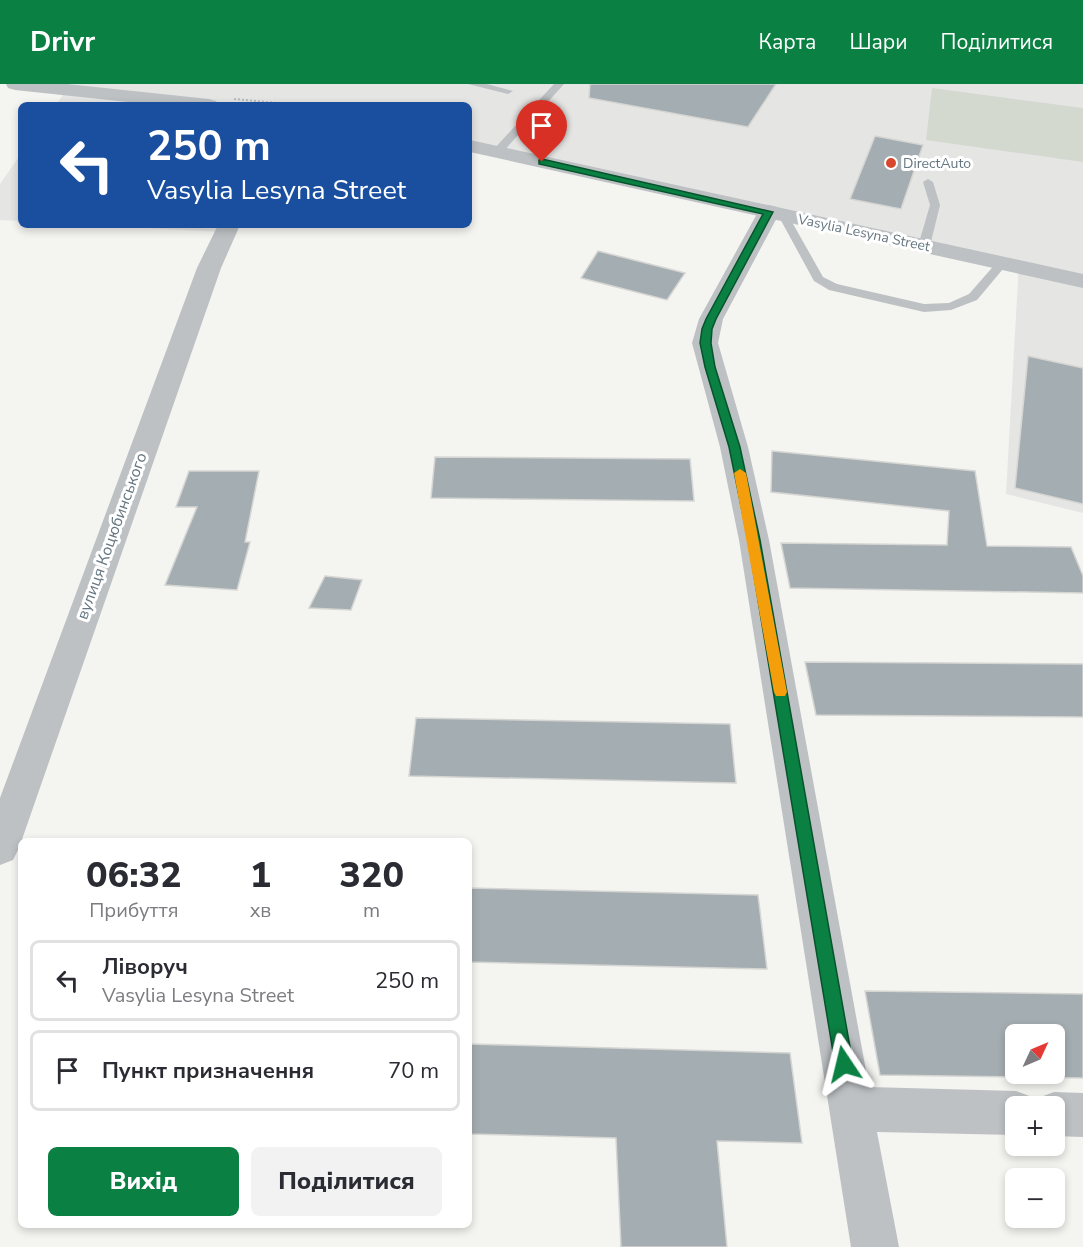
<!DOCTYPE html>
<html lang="uk">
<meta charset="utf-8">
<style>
body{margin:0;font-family:"Nunito Sans",sans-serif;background:#f2f2f3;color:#2b2b33;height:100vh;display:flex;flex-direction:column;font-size:22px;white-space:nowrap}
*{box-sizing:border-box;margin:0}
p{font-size:20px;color:#7c7c81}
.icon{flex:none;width:33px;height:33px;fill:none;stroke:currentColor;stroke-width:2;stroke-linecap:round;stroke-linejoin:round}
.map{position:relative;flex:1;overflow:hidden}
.sheet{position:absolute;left:18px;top:754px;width:454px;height:390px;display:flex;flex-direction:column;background:#fff;border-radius:9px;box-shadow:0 3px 9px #0003}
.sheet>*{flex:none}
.guide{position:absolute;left:18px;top:18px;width:454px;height:126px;border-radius:9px;box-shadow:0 3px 9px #0003;background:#1a4fa0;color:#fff;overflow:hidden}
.needle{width:39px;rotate:46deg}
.tools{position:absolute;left:1005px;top:940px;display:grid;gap:12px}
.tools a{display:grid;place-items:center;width:60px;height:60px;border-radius:9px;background:#fff;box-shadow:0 3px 9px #0003;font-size:30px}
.pin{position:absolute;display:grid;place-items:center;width:51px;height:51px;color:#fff;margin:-62px -26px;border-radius:50% 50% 50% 0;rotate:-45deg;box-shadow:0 0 6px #0007}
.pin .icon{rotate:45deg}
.me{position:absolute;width:66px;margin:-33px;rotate:350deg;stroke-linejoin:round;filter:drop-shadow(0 0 4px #0008)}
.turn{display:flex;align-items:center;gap:21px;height:126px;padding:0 30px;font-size:27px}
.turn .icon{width:78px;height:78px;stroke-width:2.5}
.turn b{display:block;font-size:42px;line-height:51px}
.eta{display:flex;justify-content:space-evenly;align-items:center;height:102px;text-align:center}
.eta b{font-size:36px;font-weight:800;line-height:42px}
.primary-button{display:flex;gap:12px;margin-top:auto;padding:12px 30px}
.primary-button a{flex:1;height:69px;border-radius:9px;background:#0b8043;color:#fff;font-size:24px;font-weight:800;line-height:69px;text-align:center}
.primary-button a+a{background:#f2f2f3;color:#2b2b33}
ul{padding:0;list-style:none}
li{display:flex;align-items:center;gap:18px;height:81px;margin:0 12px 9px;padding:0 18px;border:3px solid #e1e1e2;border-radius:9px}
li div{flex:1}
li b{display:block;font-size:22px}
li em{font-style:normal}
header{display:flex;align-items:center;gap:36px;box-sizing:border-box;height:84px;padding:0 30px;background:#0b8043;color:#fff}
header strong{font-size:28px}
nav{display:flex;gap:33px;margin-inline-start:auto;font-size:21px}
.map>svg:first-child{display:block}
.built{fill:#e5e5e4}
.green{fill:#d4d9d0}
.building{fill:#a4adb1;stroke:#d5d5d3;stroke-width:1.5;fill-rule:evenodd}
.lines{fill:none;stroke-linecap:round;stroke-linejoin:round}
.path{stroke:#b7babc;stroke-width:2;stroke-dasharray:2 2;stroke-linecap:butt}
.service{fill:#bdc1c4;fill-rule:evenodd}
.minor{fill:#bdc1c4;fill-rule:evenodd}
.tertiary{fill:#bdc1c4;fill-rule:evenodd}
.route{fill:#0b8043;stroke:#07532c;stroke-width:1.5}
.slow{fill:#f59e0b}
.poi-dot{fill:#d8472d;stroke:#fff;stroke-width:2}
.labels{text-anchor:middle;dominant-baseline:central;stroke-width:6;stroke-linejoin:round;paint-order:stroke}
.far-poi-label{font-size:14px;fill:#657680;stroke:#fff;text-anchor:start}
.far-street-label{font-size:14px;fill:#657680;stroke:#fff}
.street-label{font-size:16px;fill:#657680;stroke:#fff}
</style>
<header>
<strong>Drivr</strong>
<nav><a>Карта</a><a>Шари</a><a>Поділитися</a></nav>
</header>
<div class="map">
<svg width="1083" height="1163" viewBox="0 0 1083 1163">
<rect width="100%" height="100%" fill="#f4f4f0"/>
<g class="built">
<path d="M34,0H1083V429L1006,410L1019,178L470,60V21H56L67,5Z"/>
<path d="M21,70V137L0,136V100Z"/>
<path d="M88,141H225L222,148Z"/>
</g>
<path class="green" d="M932,4L1083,24V78L926,56Z"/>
<g class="building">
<path d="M590,0H776L748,43L589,14Z"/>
<path d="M875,52L923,61L901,125L850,115Z"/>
<path d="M598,167L685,189L667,216L581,194Z"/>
<path d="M1028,272L1083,284V420L1015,404Z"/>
<path d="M772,367L975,387L987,462L1071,463L1083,492V509L790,504L781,459L947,461L949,427L771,408Z"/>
<path d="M435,373L690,375L694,417L431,414Z"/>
<path d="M189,387H259L245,458H250L237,506L165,501L197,423H176Z"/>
<path d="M325,492L362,496L351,526L309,524Z"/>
<path d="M805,578L1083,580V633L816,631Z"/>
<path d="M416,634L730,640L736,699L409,692Z"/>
<path d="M470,804L758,811L767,885L470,878Z"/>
<path d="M865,907L1083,910V994L880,991ZM1016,951H1054V990H1016Z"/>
<path d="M470,960L790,969L802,1059L717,1057L727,1163H621L616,1054L470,1050Z"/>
</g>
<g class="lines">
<path class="path" d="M234,15L299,21"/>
<g class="service">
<path d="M468,0H487L513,7L508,10Z"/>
<path d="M554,0H564L501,70H493V66Z"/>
<path d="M928,95L933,98L940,121L930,162L924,165L918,162L930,121L923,98Z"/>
<path d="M783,128L788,131L823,193L837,200L924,220L949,219L969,210L998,177L1002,176L1008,179L977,216L951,226L924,228L829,206L814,197L778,131Z"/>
</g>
<g class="minor">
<path d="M769,121L777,123L780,128L723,235L718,259L748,363L769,456L869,1003L1016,1007L1032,1013L1035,1022L1038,1014L1054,1008L1083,1009V1053L1054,1052V1023H1016V1051L877,1048L899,1163H851L739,456L720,363L692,259L699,235L758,128L761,123Z"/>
<path d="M218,141H240L221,184L19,764L13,776L0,781V714L197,184Z"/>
</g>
<g class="tertiary">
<path d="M6,0H67L209,15L216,17L219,21H156L15,6L8,4Z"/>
<path d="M470,56L1083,190V204L470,68Z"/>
</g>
</g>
<path class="route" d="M542,75L773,128L716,235L712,245L711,259L715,283L740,363L760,456L853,980L850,986L844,989L838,986L835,980L748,456L729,363L705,283L700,259L702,245L706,235L763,130L539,80V76Z"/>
<path class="slow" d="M740,385L746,389L787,608L785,612H776L774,608L734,389Z"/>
<circle class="poi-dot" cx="891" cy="79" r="6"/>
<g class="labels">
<g class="far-poi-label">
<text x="903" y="79">DirectAuto</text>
</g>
<g class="far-street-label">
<text transform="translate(864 149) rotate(12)">Vasylia Lesyna Street</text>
</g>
<g class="street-label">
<text transform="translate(112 452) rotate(-70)">вулиця Коцюбинського</text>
</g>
</g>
</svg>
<div class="tools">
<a><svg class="needle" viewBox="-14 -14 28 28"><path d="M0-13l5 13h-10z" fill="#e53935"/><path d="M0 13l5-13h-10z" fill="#7c7c81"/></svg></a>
<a>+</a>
<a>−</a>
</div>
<div class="pin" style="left:542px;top:78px;background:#d93025"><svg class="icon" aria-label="arrive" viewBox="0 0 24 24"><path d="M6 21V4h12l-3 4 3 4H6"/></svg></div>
<svg class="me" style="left:844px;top:980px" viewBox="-20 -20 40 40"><path d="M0-17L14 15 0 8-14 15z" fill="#0b8043" stroke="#fff" stroke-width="4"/></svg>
<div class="guide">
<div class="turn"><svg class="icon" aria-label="left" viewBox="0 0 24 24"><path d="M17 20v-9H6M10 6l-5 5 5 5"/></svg><div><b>250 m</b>Vasylia Lesyna Street</div></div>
</div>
<section class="sheet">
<div class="eta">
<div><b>06:32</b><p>Прибуття</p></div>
<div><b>1</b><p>хв</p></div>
<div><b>320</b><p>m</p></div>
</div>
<ul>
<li><svg class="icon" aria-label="left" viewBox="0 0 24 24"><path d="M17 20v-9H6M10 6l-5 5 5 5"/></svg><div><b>Ліворуч</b><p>Vasylia Lesyna Street</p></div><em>250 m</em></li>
<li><svg class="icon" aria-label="arrive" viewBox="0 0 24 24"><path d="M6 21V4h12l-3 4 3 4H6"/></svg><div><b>Пункт призначення</b></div><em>70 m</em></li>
</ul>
<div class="primary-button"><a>Вихід</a><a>Поділитися</a></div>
</section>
</div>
